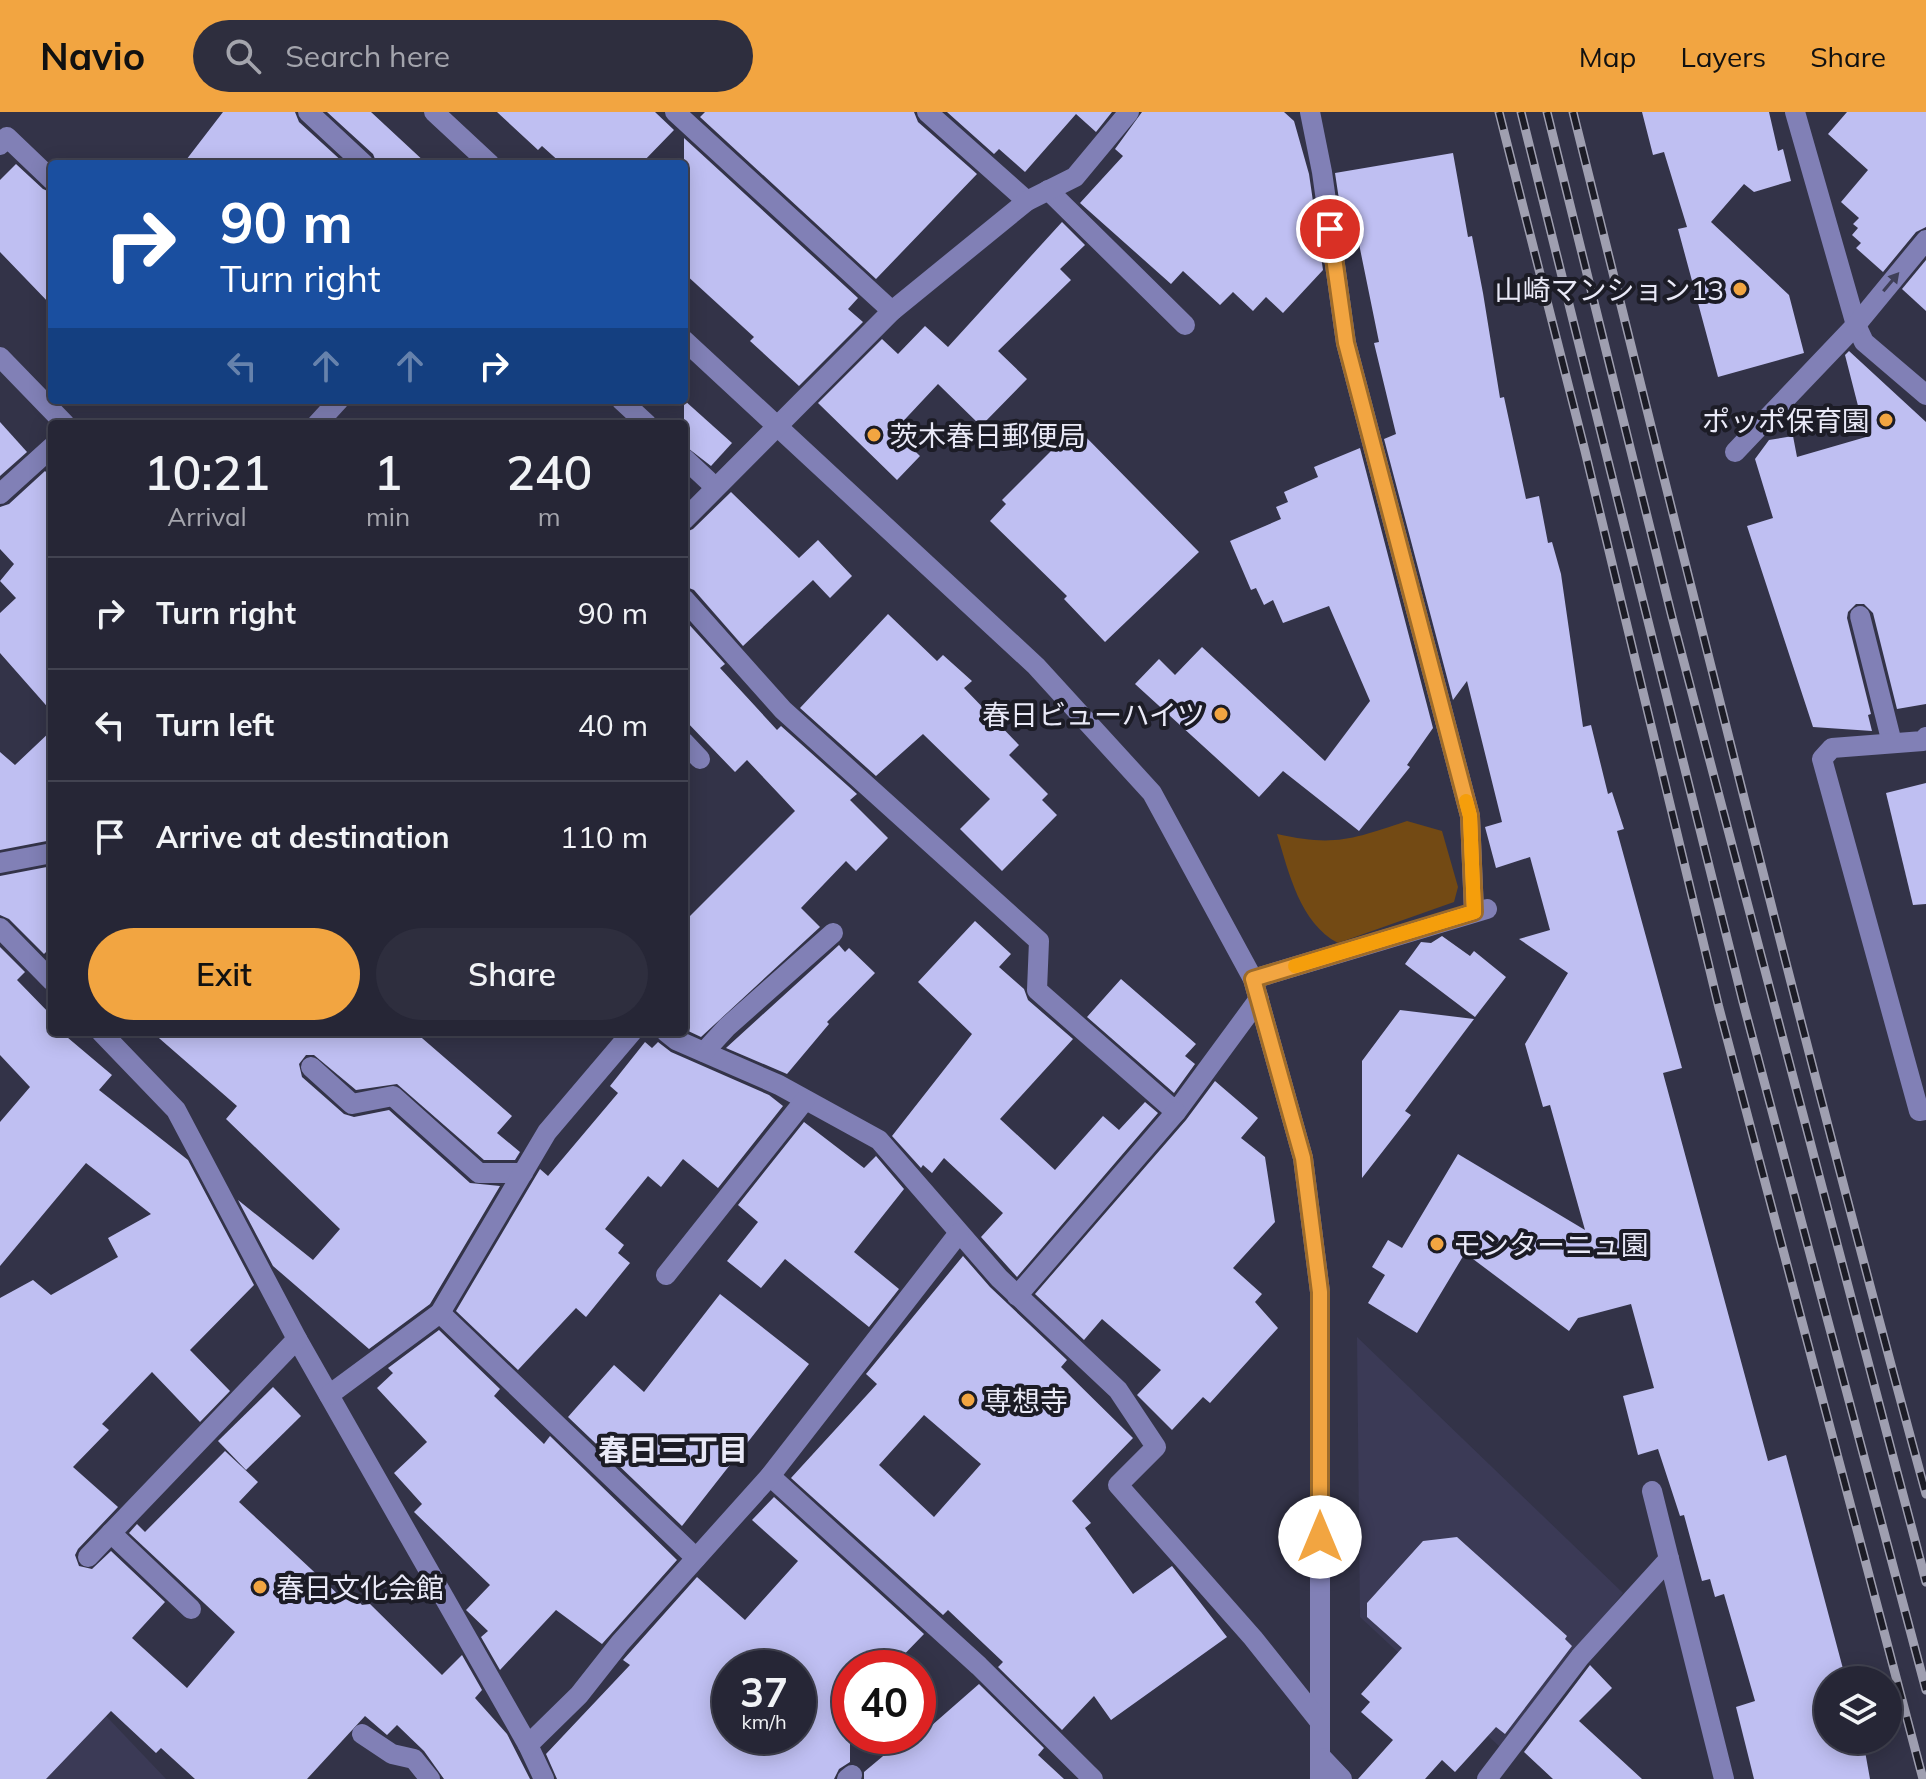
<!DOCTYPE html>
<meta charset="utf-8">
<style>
body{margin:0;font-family:Mulish,"Noto Sans JP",sans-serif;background:#2e2e3e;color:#f1f3f6;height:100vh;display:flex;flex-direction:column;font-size:30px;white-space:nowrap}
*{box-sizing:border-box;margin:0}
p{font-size:26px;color:#a4a5ad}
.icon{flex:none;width:44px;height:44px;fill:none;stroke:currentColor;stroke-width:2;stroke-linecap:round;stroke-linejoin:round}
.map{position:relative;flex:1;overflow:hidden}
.details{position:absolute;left:48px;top:308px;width:640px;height:616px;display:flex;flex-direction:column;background:#262636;border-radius:8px;box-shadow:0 4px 20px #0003,0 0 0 2px #424351}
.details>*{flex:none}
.hud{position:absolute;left:48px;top:48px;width:640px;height:244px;border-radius:8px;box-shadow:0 4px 20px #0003,0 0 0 2px #424351;background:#1a4fa0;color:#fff;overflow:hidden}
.tools{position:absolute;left:1814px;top:1554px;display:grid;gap:16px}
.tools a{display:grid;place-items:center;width:88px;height:88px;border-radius:50%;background:#262636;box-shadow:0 4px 20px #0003,0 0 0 2px #424351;font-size:40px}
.speed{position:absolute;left:712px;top:1538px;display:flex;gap:16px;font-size:40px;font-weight:700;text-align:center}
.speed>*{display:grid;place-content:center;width:104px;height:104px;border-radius:50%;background:#262636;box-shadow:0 4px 20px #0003,0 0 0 2px #424351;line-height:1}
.speed small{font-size:20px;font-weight:400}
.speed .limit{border:12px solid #d22;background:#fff;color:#111}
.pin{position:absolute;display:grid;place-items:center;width:68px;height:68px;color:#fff;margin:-34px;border:4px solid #fff;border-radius:50%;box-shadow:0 2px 8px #0007}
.me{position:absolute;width:88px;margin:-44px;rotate:0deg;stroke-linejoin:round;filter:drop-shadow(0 0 6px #0008)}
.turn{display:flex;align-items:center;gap:28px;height:168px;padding:0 40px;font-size:36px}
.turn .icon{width:104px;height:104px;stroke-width:2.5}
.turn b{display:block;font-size:56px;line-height:68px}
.lanes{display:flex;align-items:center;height:76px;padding:0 40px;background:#0003;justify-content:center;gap:40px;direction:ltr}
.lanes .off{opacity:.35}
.eta{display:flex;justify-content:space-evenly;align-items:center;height:136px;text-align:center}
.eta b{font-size:48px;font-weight:600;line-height:56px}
.primary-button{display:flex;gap:16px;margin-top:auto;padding:16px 40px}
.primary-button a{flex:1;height:92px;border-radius:48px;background:#f2a541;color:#111;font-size:32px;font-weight:600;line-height:92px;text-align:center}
.primary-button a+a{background:#2e2e3e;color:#f1f3f6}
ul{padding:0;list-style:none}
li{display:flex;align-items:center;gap:24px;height:112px;padding:0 40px;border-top:2px solid #424351}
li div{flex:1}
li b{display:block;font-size:30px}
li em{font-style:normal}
header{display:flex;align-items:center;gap:48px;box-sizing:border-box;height:112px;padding:0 40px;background:#f2a541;color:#111}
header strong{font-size:38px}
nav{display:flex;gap:44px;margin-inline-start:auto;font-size:28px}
.search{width:560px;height:72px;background:#2e2e3e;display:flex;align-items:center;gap:20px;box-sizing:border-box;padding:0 28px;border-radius:44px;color:#a4a5ad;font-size:30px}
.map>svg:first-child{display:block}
.built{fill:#3b3a56}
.green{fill:#734a14}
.building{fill:#bfbff2;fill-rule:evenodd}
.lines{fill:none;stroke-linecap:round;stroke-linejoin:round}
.minor{stroke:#8180b6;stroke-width:20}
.rail-casing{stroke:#9f9fb0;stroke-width:9}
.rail{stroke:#1c1c26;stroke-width:6;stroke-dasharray:18;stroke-linecap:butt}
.oneway{fill:#3f3f58}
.route-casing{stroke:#9d6b2a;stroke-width:20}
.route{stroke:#f2a541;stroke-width:14}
.slow{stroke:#f59e0b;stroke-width:14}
.poi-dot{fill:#f2a541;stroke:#1c1c26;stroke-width:3}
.labels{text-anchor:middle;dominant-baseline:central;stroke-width:8;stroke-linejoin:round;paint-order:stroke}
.poi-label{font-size:28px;fill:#e9e9f7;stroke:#1c1c26;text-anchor:start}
.neighbourhood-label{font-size:30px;font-weight:bold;fill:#e9e9f7;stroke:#1c1c26}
</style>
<header>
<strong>Navio</strong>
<div class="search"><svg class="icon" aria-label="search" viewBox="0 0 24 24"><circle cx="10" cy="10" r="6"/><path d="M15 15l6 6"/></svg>Search here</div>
<nav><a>Map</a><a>Layers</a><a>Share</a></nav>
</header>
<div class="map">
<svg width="1926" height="1667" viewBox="0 0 1926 1667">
<rect width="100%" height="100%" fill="#333348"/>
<g class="built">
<path d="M1357,1225L1623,1481L1500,1635L1360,1505Z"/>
<path d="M28,1522L166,1667H0Z"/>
</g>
<path class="green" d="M1407,709L1442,719L1458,775L1454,790L1338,831C1300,811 1289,761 1277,722C1334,735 1353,727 1407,709Z"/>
<g class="building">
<path d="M223,0H295L299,10L345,52H183Z"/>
<path d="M327,0H371L427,52H377L373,42Z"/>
<path d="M497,0H655L674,18L641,52H562L542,34L538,38Z"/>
<path d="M705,0H914L918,10L977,62L876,167L700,5Z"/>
<path d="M947,0H1112L1096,20L1076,2L1025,60L999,37L994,42Z"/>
<path d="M1142,0H1284L1294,9L1309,62L1323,158L1283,201L1266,185L1253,199L1233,180L1220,193L1183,159L1171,172L1080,91L1123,44L1115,37Z"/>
<path d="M1642,0H1769L1778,39L1783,37L1791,69L1754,80L1744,72L1711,110L1789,183L1804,241L1718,265L1678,117L1687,115L1664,40L1653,43Z"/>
<path d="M1847,0H1926V115L1916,120L1883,160L1856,136L1861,131L1852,123L1858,116L1853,112L1859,106L1841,90L1868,58L1828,22Z"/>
<path d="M684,26L858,186L848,197L863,210L799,274L750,229L754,225L684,161Z"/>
<path d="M1453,41L1468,125L1472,124L1483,181L1500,286L1504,285L1526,387L1539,384L1548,431L1552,430L1561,462L1583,615L1591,613L1608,682L1612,680L1624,717L1617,719L1682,956L1663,961L1768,1349L1786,1343L1846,1568H1828V1628H1863L1870,1667H1754L1736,1595L1755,1589L1724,1482L1715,1485L1710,1467L1702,1469L1684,1403L1680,1404L1658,1337L1638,1343L1623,1284L1654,1276L1631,1192L1578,1206L1569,1219L1465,1141L1417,1221L1368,1191L1385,1163L1372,1155L1388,1128L1402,1136L1458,1042L1585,1118L1550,993L1543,995L1525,932L1568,861L1519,827L1550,818L1530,745L1496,756L1485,715L1502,710L1467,569L1453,588L1384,327L1396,322L1374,231L1379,230L1357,122L1346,134L1335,61Z"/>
<path d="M16,52L43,77L52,81V194L0,140V68Z"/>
<path d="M1062,110L1085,133L1060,157L1071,168L998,239L1027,267L981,314L938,272L894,319L920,344L897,368L818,291L882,227L898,242L925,214L948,235Z"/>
<path d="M1926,148V199L1902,177Z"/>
<path d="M1849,239L1926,310V592L1897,597L1873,501L1864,492H1856L1848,500L1847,506L1871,602L1868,603L1872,619L1813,615L1747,414L1773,406L1755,347L1769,328L1793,324L1797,345L1866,325L1845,243Z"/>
<path d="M684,288L732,331L711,354L684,333Z"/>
<path d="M0,310L27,340L0,364Z"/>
<path d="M1080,319L1199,440L1105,530L1064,487L1067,484L990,409L1006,392L1002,388L1060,330L1065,335Z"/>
<path d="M1360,336L1433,616L1407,653L1410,655L1359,719L1283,659L1259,685L1135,572L1159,547L1175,563L1202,535L1325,649L1370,589L1329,494L1283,511L1273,488L1264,493L1256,476L1251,478L1230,429L1281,407L1276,395L1288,390L1284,380L1318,365L1314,355Z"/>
<path d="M45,359L52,366V600L0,541V501L16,486L0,469L14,452L0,437V395L9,392Z"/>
<path d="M731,380L799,446L818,428L852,464L830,486L813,468L743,534L694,478L684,474V421L693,417Z"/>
<path d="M888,502L937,549L943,543L972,569L964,576L1019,633L1009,643L1048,682L1042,688L1057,703L1002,759L960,717L990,687L923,622L876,664L800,596Z"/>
<path d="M684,507L725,552L720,556L777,618L781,614L857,682L850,688L888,726L856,759L846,749L801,796L820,815L701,925L684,917V810L795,699L747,648L735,660L684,607Z"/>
<path d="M52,618V728L0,738V640L15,653Z"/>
<path d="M1926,671V792L1913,793L1886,681Z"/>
<path d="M52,754V834L44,842L9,807L0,803V764Z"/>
<path d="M975,809L1011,842L999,855L1024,877L1028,888L1073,927L1000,1007L1055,1058L1103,1004L1119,1018L1145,990L1158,1001L1017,1165L981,1125L1003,1101L944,1046L932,1061L923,1053L921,1056L892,1024L972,922L918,870Z"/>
<path d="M1442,824L1470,844L1474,839L1506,865L1475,905L1405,852L1421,830L1431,831Z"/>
<path d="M839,833L845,840L849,836L875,861L827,910L829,912L787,962L726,936Z"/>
<path d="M0,835L25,860L17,868L52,904V920H61L112,963L99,978L188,1048L254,1173L190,1238L230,1279L200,1310L152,1260L102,1312L109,1318L73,1355L118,1395L78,1437L75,1443L79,1454L92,1457L111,1439L165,1490L132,1526L187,1576L235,1520L129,1421L137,1412L145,1420L225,1339L258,1370L239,1390L340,1484L347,1477L362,1493L370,1492L442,1563L462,1543L482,1578L475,1586L507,1622L530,1667H444L424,1639L397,1613L387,1623L365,1604L307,1667H195L161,1636L156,1641L111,1599L46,1667H0V1186L33,1168L51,1183L118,1145L108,1126L151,1102L86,1051L0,1154V1010L30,975L0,943Z"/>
<path d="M1121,867L1196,932L1185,944L1195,952L1174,981L1087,905Z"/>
<path d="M1400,898L1474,907L1405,999L1411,1003L1362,1066V949Z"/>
<path d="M152,920H415L512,1004L497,1021L520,1040L515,1048H484L397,972L356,978L314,943H306L299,952L302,965L344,1002L354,1005L389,998L470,1071L500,1074L430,1192L369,1237L273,1154L238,1088L313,1148L340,1117L226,1007L237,994Z"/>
<path d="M645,930L652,936L658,930L671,940L769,983L783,994L718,1076L683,1047L661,1075L648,1064L605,1117L624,1133L618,1141L630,1151L586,1205L576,1196L518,1258L456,1199L540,1057L548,1064L618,981L610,974Z"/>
<path d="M1215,969L1258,1006L1241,1026L1265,1045L1275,1110L1233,1156L1262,1182L1255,1190L1278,1216L1210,1291L1203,1285L1172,1318L1137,1283L1161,1258L1102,1207L1084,1228L1035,1182L1186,1008Z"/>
<path d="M804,1010L864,1056L876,1044L904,1077L854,1140L899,1177L869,1215L785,1147L761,1176L727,1149L758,1110L738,1093Z"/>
<path d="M963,1144L990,1175L1067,1248L1061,1255L1133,1326L1072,1389L1091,1411L1085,1416L1133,1482L1172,1454L1227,1525L1111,1608L1094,1584L1062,1618L998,1555L1003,1550L948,1498L943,1503L791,1366L877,1272L866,1262ZM924,1303L981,1352L934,1405L879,1353Z"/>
<path d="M720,1182L809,1252L682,1414L568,1305L614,1253L644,1280Z"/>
<path d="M439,1218L500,1277L494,1284L544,1332L550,1324L677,1448L602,1532L556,1498L500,1558L481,1525L488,1519L466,1498L490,1473L414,1400L422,1392L394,1361L427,1330L377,1276L393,1261L388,1256Z"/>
<path d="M273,1275L301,1304L246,1358L218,1329Z"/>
<path d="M774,1385L924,1522L891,1556H850V1650L839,1657L834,1667H557L546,1642L630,1553L623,1548L697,1465L745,1508L798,1449L752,1408ZM730,1556H798V1624H730Z"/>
<path d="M1457,1425L1567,1524L1565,1527L1572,1534L1505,1622L1496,1615L1455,1660L1442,1648L1425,1667H1358L1393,1628L1361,1600L1370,1590L1361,1582L1402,1536L1367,1505V1491L1423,1429Z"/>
<path d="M1590,1553L1612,1576L1579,1609L1642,1667H1553L1524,1640Z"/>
<path d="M979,1572L1044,1636L1038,1643L1064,1667H864V1660L907,1624H918V1615L923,1621Z"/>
</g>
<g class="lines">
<g class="minor">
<path d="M308,0L364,52"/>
<path d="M434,0L490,52"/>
<path d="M675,0L892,199"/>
<path d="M927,0L1027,89"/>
<path d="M1310,0L1322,60L1346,231L1470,704L1474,800"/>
<path d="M1795,0L1856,213L1864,230L1926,283"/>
<path d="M0,33L7,25L52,68"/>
<path d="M1048,78L1185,213"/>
<path d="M684,228L1036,554L1152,681L1253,867L1303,1046L1320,1180V1667"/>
<path d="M0,245L65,312"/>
<path d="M621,288L647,312"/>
<path d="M317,312L339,288"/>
<path d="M1735,340L1856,213L1926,128"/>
<path d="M684,346L715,375"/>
<path d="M0,382L52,335"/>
<path d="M684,408L892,199L1027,89L1075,65L1129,0"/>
<path d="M684,487L783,598L1039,829L1037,878L1176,1000L1259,887"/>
<path d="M1860,504L1892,631"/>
<path d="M1926,625L1923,629L1832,636L1822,647L1919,999L1926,998"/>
<path d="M684,630L700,647"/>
<path d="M0,751L52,741"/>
<path d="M0,816L52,869"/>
<path d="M1253,867L1487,797"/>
<path d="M101,920L176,998L297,1227L528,1633L544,1667"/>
<path d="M666,920L676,928L779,973L879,1028L999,1166L1118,1278L1156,1335L1118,1373L1253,1526L1320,1610"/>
<path d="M704,940L727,915L833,821"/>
<path d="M311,955L352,992L393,984L479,1061H523"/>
<path d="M666,1163L805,988"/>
<path d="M1017,1184L1176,1000"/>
<path d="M440,1201L696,1446"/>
<path d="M329,1283L440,1201L547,1020L632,920"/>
<path d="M770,1364L979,1554L1093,1667"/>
<path d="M1652,1379L1724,1667"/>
<path d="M111,1421L191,1497"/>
<path d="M88,1445L297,1227"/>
<path d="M362,1622L392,1642L414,1647L430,1667"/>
<path d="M528,1633L579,1583L620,1531L770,1364L959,1121"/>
<path d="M1322,1646L1342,1667"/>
<path d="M847,1667L852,1663"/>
<path d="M1487,1667L1580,1545L1669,1447"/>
</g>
<defs>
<g id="rail">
<path d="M1499,0L1585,339L1719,896L1923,1667"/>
<path d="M1521,0L1743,890L1926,1578"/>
<path d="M1547,0L1672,505L1926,1470"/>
<path d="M1573,0C1688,462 1801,924 1926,1382"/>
</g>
</defs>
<use href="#rail" class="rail-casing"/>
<use href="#rail" class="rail"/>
</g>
<defs><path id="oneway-solid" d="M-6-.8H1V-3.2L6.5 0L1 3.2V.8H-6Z" transform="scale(2)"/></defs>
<use class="oneway" href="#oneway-solid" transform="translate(1891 170) rotate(-50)"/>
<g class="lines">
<defs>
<path id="route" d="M1320,1425V1180L1303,1046L1253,867L1474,800L1470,704L1346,231L1330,117"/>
</defs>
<use href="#route" class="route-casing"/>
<use href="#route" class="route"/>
<path class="slow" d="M1295,854L1474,800L1470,704L1466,689"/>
</g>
<g class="poi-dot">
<circle cx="1740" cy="177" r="8"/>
<circle cx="1886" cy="308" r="8"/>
<circle cx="874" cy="323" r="8"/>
<circle cx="1221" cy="602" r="8"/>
<circle cx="1437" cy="1132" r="8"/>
<circle cx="968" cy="1288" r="8"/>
<circle cx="260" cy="1475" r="8"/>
</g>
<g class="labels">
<g class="poi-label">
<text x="1724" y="177" text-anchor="end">山崎マンション13</text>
<text x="1870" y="308" text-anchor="end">ポッポ保育園</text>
<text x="890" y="323">茨木春日郵便局</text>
<text x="1205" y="602" text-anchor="end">春日ビューハイツ</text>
<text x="1453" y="1132">モンターニュ園</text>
<text x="984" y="1288">専想寺</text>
<text x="276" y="1475">春日文化会館</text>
</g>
<g class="neighbourhood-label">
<text x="673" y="1338">春日三丁目</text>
</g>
</g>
</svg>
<div class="tools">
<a><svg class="icon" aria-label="layers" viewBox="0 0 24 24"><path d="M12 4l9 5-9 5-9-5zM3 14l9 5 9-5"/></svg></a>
</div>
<div class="speed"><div>37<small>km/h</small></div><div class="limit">40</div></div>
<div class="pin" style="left:1330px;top:117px;background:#d93025"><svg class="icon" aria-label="arrive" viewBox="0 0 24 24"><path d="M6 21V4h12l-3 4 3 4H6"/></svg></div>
<svg class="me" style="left:1320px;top:1425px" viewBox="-20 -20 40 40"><circle r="19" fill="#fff"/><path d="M0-13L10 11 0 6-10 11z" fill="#f2a541"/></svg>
<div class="hud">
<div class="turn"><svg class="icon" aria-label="right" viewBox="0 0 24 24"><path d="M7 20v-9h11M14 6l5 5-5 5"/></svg><div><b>90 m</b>Turn right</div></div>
<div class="lanes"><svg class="icon off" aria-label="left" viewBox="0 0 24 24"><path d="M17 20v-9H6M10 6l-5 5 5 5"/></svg><svg class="icon off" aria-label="ahead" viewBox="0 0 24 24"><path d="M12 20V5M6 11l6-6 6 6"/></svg><svg class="icon off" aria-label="ahead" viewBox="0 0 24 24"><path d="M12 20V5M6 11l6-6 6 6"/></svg><svg class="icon" aria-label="right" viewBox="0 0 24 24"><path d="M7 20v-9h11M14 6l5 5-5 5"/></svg></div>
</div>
<section class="details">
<div class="eta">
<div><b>10:21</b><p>Arrival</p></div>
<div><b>1</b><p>min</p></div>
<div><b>240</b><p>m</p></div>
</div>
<ul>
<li><svg class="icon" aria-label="right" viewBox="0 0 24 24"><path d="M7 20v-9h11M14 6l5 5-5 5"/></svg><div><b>Turn right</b></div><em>90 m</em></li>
<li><svg class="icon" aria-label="left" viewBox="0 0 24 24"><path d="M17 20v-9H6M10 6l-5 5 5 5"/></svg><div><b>Turn left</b></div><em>40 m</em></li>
<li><svg class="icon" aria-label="arrive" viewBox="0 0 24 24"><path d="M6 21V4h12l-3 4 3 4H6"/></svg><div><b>Arrive at destination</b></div><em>110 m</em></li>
</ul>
<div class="primary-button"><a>Exit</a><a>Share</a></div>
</section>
</div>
